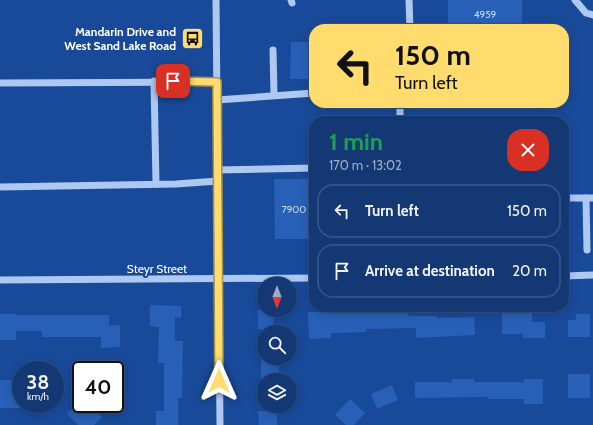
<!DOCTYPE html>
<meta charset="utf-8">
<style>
body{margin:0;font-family:Cabin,sans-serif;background:#20437b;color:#f1f3f6;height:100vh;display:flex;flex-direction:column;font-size:15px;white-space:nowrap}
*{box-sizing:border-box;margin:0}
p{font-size:13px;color:#9dacc4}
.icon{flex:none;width:22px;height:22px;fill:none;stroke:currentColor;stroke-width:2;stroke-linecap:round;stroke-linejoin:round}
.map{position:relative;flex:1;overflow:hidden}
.sheet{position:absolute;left:309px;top:116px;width:260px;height:196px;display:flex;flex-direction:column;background:#133873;border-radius:16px;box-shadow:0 2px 10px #0003,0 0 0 1px #325285}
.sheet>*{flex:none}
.banner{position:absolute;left:309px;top:24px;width:260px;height:84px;border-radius:16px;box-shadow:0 2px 10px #0003,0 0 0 1px #325285;background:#ffdc6d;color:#111;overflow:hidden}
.needle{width:26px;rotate:180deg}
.controls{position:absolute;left:257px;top:277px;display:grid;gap:8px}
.controls a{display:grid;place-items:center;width:40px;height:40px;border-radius:50%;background:#133873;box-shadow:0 2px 10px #0003,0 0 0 1px #325285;font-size:20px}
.speed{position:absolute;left:12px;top:361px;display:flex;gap:8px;font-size:20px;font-weight:700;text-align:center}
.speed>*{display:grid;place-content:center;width:52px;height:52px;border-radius:50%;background:#133873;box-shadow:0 2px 10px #0003,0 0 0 1px #325285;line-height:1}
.speed small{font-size:10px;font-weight:400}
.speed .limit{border:2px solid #111;border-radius:6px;background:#fff;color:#111}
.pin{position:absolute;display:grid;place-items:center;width:34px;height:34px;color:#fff;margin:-17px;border-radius:8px;box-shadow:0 2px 6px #0006}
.me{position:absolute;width:44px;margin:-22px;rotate:0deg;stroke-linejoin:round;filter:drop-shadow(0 0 3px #0008)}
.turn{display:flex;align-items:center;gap:14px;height:84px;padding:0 20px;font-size:18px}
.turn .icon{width:52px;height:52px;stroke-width:2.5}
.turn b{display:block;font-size:28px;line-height:34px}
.round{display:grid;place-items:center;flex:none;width:42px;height:42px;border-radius:16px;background:#20437b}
.overview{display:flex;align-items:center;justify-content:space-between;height:68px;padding:0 20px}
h1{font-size:24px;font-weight:700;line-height:30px;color:#1e9e55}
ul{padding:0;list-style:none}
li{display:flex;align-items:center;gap:12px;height:54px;margin:0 8px 6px;padding:0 12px;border:2px solid #325285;border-radius:16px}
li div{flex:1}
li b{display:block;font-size:15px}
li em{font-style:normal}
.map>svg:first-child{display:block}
.building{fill:#2860b7}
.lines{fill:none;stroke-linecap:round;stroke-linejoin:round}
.minor{stroke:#adc8f1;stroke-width:7}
.route-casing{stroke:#a68f47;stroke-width:10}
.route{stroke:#ffdc6d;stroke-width:7}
.labels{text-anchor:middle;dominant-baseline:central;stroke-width:4;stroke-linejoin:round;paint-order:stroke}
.number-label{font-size:10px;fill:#c9d7ed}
.poi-label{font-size:12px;font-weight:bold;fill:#fff;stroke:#194a99;text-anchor:end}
.street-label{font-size:12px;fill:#fff;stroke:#194a99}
</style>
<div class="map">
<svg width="593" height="425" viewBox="0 0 593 425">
<rect width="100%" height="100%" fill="#194a99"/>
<g class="building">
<rect x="448" y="0" width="74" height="29"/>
<path d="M291,42H314V79H290Z"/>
<path d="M274,179H314V239H275Z"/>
<path d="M150,305L181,306V318L175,317V341H183L182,398H178V425H156V411H164V363H158L159,327L150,326Z"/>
<path d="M502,309H514V313L532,312V322H545V338H523V334H502Z"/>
<path d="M258,310H274L273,330L258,329Z"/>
<path d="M366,311V313L408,312L409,316H437V318L474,317L475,335L416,338V328L366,329V332L331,333V338L309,339L308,312Z"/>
<path d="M0,314H16V315H109V326L120,325V347L101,348V337H42V331H16V340H0Z"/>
<path d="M576,314H590V337H568V320H576Z"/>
<rect x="261" y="358" width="18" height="22"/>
<rect x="568" y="374" width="22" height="24"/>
<path d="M452,379H474V382H524V379H543V404H524V399H488V397L415,398V382H452Z"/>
<rect x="0" y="380" width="20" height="28"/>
<path d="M392,385L398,400L377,409L371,394Z"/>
<path d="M350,399L365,413L354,425H346L335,415Z"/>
<path d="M77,404H89L102,417L94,425H78L67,414Z"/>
<path d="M258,411H277V425H259Z"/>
</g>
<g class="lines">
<g class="minor">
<path d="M216,0L220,425"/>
<path d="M291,0L292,3"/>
<path d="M409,0L410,29"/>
<path d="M575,0L586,13L593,15"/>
<path d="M273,50L274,95"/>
<path d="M154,81L156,184"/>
<path d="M0,83L217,82"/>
<path d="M217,100L314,93"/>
<path d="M400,121V103"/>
<path d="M217,170L314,168"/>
<path d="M0,187L176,184L218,181"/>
<path d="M564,198H593"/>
<path d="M586,198L587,250"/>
<path d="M564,276L593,275"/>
<path d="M0,280L314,278"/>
</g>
</g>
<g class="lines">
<defs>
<path id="route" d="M173,81L217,82L219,381"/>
</defs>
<use href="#route" class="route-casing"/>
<use href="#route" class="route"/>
</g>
<defs>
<symbol id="bus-square" viewBox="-11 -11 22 22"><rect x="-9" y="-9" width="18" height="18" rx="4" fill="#ffdc6d" stroke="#194a99"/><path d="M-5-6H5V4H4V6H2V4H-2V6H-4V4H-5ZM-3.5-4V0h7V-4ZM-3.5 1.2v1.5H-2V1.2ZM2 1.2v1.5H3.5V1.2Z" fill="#111"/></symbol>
</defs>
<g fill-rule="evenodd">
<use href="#bus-square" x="180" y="26" width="25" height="25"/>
</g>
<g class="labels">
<g class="number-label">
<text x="485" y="14">4959</text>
<text x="294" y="209">7900</text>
</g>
<g class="poi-label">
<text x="176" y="31">Mandarin Drive and<tspan x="176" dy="14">West Sand Lake Road</tspan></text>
</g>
<g class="street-label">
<text x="157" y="268">Steyr Street</text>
</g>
</g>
</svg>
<div class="controls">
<a><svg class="needle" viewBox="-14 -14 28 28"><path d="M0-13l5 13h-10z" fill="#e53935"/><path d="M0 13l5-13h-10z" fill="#9dacc4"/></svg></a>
<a><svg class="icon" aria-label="search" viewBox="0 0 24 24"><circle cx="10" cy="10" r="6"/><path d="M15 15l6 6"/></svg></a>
<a><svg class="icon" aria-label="layers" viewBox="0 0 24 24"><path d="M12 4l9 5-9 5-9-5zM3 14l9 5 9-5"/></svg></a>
</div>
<div class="speed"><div>38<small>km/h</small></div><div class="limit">40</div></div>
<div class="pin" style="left:173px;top:81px;background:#d93025"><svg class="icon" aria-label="arrive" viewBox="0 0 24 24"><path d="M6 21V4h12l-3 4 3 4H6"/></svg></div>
<svg class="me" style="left:219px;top:381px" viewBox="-20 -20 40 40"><path d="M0-17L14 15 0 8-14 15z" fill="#ffdc6d" stroke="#fff" stroke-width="4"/></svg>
<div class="banner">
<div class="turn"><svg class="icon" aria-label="left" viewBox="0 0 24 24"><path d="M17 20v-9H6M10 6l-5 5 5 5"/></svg><div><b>150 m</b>Turn left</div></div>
</div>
<section class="sheet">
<div class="overview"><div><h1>1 min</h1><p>170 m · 13:02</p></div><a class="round" style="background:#d93025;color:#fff"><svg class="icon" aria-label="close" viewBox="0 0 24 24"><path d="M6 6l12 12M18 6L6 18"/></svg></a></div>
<ul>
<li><svg class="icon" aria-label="left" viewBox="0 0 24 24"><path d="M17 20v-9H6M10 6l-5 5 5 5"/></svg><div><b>Turn left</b></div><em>150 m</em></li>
<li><svg class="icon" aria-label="arrive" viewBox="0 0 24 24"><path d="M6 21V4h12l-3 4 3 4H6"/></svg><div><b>Arrive at destination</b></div><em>20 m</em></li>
</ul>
</section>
</div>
